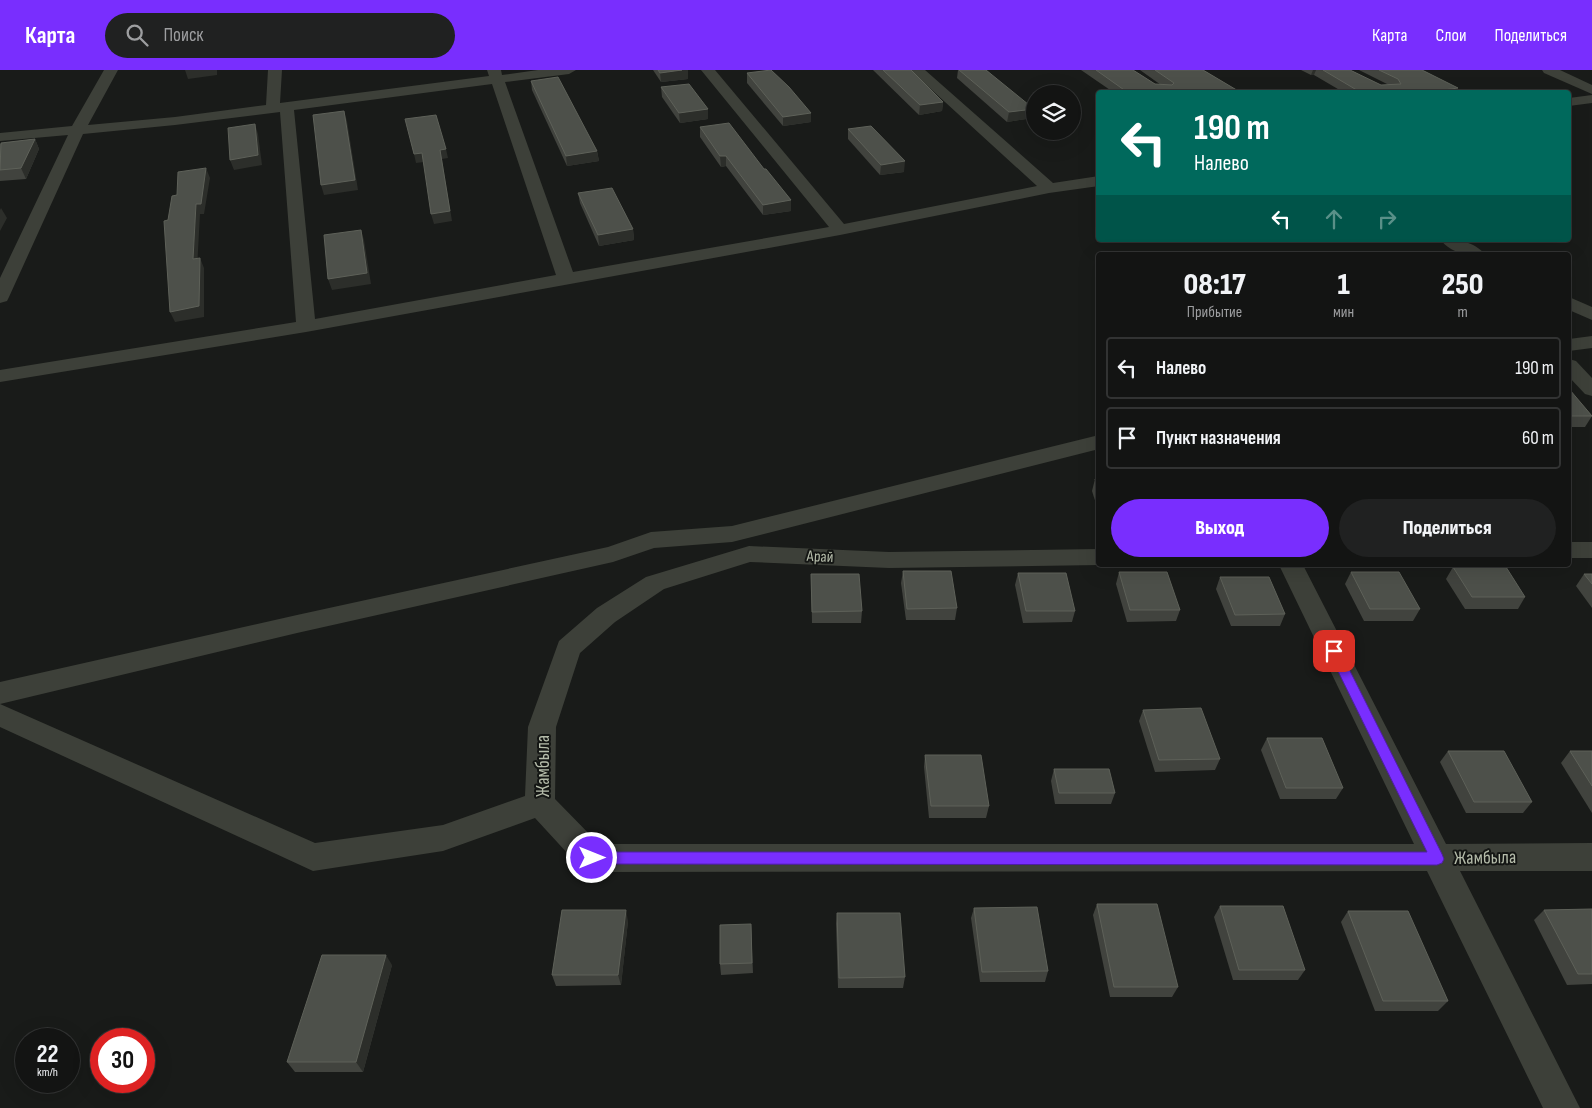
<!DOCTYPE html>
<html lang="ru">
<meta charset="utf-8">
<style>
body{margin:0;font-family:"Sofia Sans Condensed",sans-serif;background:#202121;color:#f1f3f6;height:100vh;display:flex;flex-direction:column;font-size:19px;white-space:nowrap}
*{box-sizing:border-box;margin:0}
p{font-size:16px;color:#9d9ea0}
.icon{flex:none;width:28px;height:28px;fill:none;stroke:currentColor;stroke-width:2;stroke-linecap:round;stroke-linejoin:round}
.map{position:relative;flex:1;overflow:hidden}
.panel{position:absolute;left:1096px;top:182px;width:475px;height:315px;display:flex;flex-direction:column;background:#131413;border-radius:5px;box-shadow:0 5px 20px #0002,0 0 0 1px #323333}
.panel>*{flex:none}
.guide{position:absolute;left:1096px;top:20px;width:475px;height:152px;border-radius:5px;box-shadow:0 5px 20px #0002,0 0 0 1px #323333;background:#00695c;color:#fff;overflow:hidden}
.tools{position:absolute;left:1026px;top:15px;display:grid;gap:10px}
.tools a{display:grid;place-items:center;width:55px;height:55px;border-radius:50%;background:#131413;box-shadow:0 5px 20px #0002,0 0 0 1px #323333;font-size:25px}
.speed{position:absolute;left:15px;top:958px;display:flex;gap:10px;font-size:25px;font-weight:700;text-align:center}
.speed>*{display:grid;place-content:center;width:65px;height:65px;border-radius:50%;background:#131413;box-shadow:0 5px 20px #0002,0 0 0 1px #323333;line-height:1}
.speed small{font-size:12px;font-weight:400}
.speed .limit{border:8px solid #d22;background:#fff;color:#111}
.pin{position:absolute;display:grid;place-items:center;width:42px;height:42px;color:#fff;margin:-21px;border-radius:10px;box-shadow:0 2px 8px #0006}
.me{position:absolute;width:55px;margin:-28px;rotate:90deg;stroke-linejoin:round;filter:drop-shadow(0 0 4px #0008)}
.turn{display:flex;align-items:center;gap:18px;height:105px;padding:0 15px;font-size:22px}
.turn .icon{width:65px;height:65px;stroke-width:2.5}
.turn b{display:block;font-size:35px;line-height:42px}
.lanes{display:flex;align-items:center;height:48px;padding:0 15px;background:#0003;justify-content:center;gap:25px;direction:ltr}
.lanes .off{opacity:.35}
.eta{display:flex;justify-content:space-evenly;align-items:center;height:85px;text-align:center}
.eta b{font-size:30px;font-weight:800;line-height:35px}
.action{display:flex;gap:10px;margin-top:auto;padding:10px 15px}
.action a{flex:1;height:58px;border-radius:30px;background:#792efe;color:#fff;font-size:20px;font-weight:800;line-height:58px;text-align:center}
.action a+a{background:#202121;color:#f1f3f6}
ul{padding:0;list-style:none}
li{display:flex;align-items:center;gap:15px;height:62px;margin:0 10px 8px;padding:0 5px;border:2px solid #323333;border-radius:5px}
li div{flex:1}
li b{display:block;font-size:19px}
li em{font-style:normal}
header{display:flex;align-items:center;gap:30px;box-sizing:border-box;height:70px;padding:0 25px;background:#792efe;color:#fff}
header strong{font-size:24px}
nav{display:flex;gap:28px;margin-inline-start:auto;font-size:18px}
.search{width:350px;height:45px;background:#202121;display:flex;align-items:center;gap:12px;box-sizing:border-box;padding:0 18px;border-radius:28px;color:#9d9ea0;font-size:19px}
.map>svg:first-child{display:block}
.lines{fill:none;stroke-linecap:round;stroke-linejoin:round}
.minor{fill:#3d4039;fill-rule:evenodd}
.wall{fill:#41433e}
.shaded-wall{fill:#2c2e2a}
.building{fill:#4d504a;stroke:#5e6159}
.route{fill:#792efe;stroke:#4f1ea5}
.labels{text-anchor:middle;dominant-baseline:central;stroke-width:4;stroke-linejoin:round;paint-order:stroke}
.street-label{font-size:16px;fill:#b5bcaa;stroke:#141614}
.near-street-label{font-size:19px;fill:#b5bcaa;stroke:#141614}
</style>
<header>
<strong>Карта</strong>
<div class="search"><svg class="icon" aria-label="search" viewBox="0 0 24 24"><circle cx="10" cy="10" r="6"/><path d="M15 15l6 6"/></svg>Поиск</div>
<nav><a>Карта</a><a>Слои</a><a>Поделиться</a></nav>
</header>
<div class="map">
<svg width="1592" height="1038" viewBox="0 0 1592 1038">
<rect width="100%" height="100%" fill="#191b19"/>
<g class="lines">
<g class="minor">
<path d="M104,0H118L88,55L175,47L266,35L268,0H282L280,33L489,6L487,0H501L502,5L538,0H576L569,4L505,12L573,202L829,157L701,0H715L844,154L1037,116L910,0H925L1053,113L1099,106V116L1049,123L840,165L306,262L0,312V300L296,252L280,42L175,55L83,64L9,227L7,231L0,233V208L68,65L0,71V63L72,56ZM492,14L556,205L315,249L294,40Z"/>
<path d="M1542,0H1560L1592,15V24L1544,3Z"/>
<path d="M1592,25V33L1569,36V28Z"/>
<path d="M1441,170C1457,170 1475,171 1485,185C1469,185 1451,184 1441,170Z"/>
<path d="M1569,227L1592,237V250L1569,240Z"/>
<path d="M1592,266V278L1569,281V269Z"/>
<path d="M1569,289L1576,291L1592,308V326L1585,324L1569,307Z"/>
<path d="M1099,365V379L732,472L654,478L613,492L297,563L0,634V612L297,545L608,477L651,462L732,456Z"/>
<rect x="1569" y="472" width="23" height="16"/>
<path d="M749,476L889,482L1099,479L1100,495L889,498L750,492L664,519L615,552L580,583L556,657L555,729L599,774H1414L1279,495H1303L1446,774L1592,773V801H1460L1580,1038H1543L1427,801L592,802L581,798L535,748L443,781L313,801L0,657V634L315,773L443,755L525,726L528,657L559,571L597,538L646,507Z"/>
</g>
</g>
<g class="wall">
<path d="M653,0H688V9L661,12Z"/>
<path d="M873,0H911L943,32L942,41L919,45Z"/>
<path d="M958,0H986L1033,48L1007,52L957,8Z"/>
<path d="M1081,0H1133L1155,14L1161,15L1140,0H1203L1240,22H1113Z"/>
<path d="M1301,0H1350L1381,15H1389L1359,0H1422L1456,22H1343L1314,5H1311Z"/>
<path d="M747,3L811,52L783,56L747,13Z"/>
<path d="M531,11L597,81L599,91L567,96L532,20Z"/>
<path d="M661,17L708,39V49L680,53L662,27Z"/>
<path d="M700,57L764,99L791,130V141L763,145L726,96L721,97L700,67Z"/>
<path d="M848,59L904,102L880,105L848,69Z"/>
<path d="M35,69L39,79L26,109L0,111V74Z"/>
<path d="M578,123L633,159L634,170L599,176L580,133Z"/>
<path d="M1569,320L1592,346L1585,357H1569Z"/>
<path d="M1095,409H1099V443L1092,421Z"/>
<path d="M1453,497L1525,527L1518,539H1465L1446,509Z"/>
<path d="M903,501L957,538L955,550H906L901,513Z"/>
<path d="M1119,502L1180,540L1176,551L1127,552L1116,514Z"/>
<path d="M1351,502L1420,539L1413,551H1364L1345,514Z"/>
<path d="M1018,503L1075,541L1072,552L1023,553L1015,515Z"/>
<path d="M811,504L862,541L861,553H812Z"/>
<path d="M1584,504H1592V538L1576,516Z"/>
<path d="M1220,507L1285,544L1280,556H1231L1216,519Z"/>
<path d="M1143,640L1220,689L1215,700L1155,702L1139,651Z"/>
<path d="M1267,668L1343,718L1336,729H1280L1261,680Z"/>
<path d="M1448,681L1532,732L1523,743H1466L1440,692Z"/>
<path d="M1570,681H1592V743L1561,693Z"/>
<path d="M925,685L989,736L986,748H929L924,697Z"/>
<path d="M1054,699L1115,723L1111,734H1055L1051,711Z"/>
<path d="M1097,834L1178,917L1172,927H1110L1093,845Z"/>
<path d="M1220,836L1305,900L1298,910H1233L1214,847Z"/>
<path d="M974,838L1048,901L1045,912H980L971,848Z"/>
<path d="M1592,839V914L1567,915L1534,850L1544,840Z"/>
<path d="M1348,841L1448,931L1438,941H1375L1341,852Z"/>
<path d="M837,843L905,907L903,918H838L836,854Z"/>
<path d="M628,851L621,915L556,916L552,905Z"/>
<path d="M751,854L753,903L721,905L720,894Z"/>
<path d="M392,895L363,1002H295L287,992Z"/>
</g>
<g class="shaded-wall">
<path d="M185,0H217V5L188,9Z"/>
<path d="M682,0H688V9L661,12L660,3Z"/>
<path d="M1313,0H1316L1314,5H1311Z"/>
<path d="M1458,18L1456,22H1429Z"/>
<path d="M943,32L942,41L919,45L920,35Z"/>
<path d="M708,39V49L680,53L679,43Z"/>
<path d="M1034,39L1033,48L1007,52L1009,42Z"/>
<path d="M344,41L347,51L358,120L324,125L321,115Z"/>
<path d="M811,43V52L783,56V47Z"/>
<path d="M255,54L258,64L262,95L234,100L230,90Z"/>
<path d="M35,69L39,79L26,109L21,98Z"/>
<path d="M446,79L448,88L442,89L452,151L434,154L431,144L440,80Z"/>
<path d="M597,81L599,91L567,96L566,86Z"/>
<path d="M422,83L424,92L416,93L414,84Z"/>
<path d="M720,86H726V96L721,97Z"/>
<path d="M905,91L904,102L880,105L881,95Z"/>
<path d="M206,98L210,108L204,144H200L197,199L193,189L196,134Z"/>
<path d="M791,130V141L763,145V135Z"/>
<path d="M1,138L7,148L0,161V140Z"/>
<path d="M633,159L634,170L599,176L598,165Z"/>
<path d="M361,160L364,170L371,214L332,220L328,209Z"/>
<path d="M200,188L204,198V247L175,252L170,242Z"/>
<path d="M626,840L628,851L621,915L618,905Z"/>
<path d="M386,885L392,895L363,1002L356,992Z"/>
</g>
<g class="building">
<path d="M658,0H682L660,3Z"/>
<path d="M771,0L789,17L811,43L783,47L747,3Z"/>
<path d="M883,0H911L943,32L920,35Z"/>
<path d="M959,0H986L1034,39L1009,42Z"/>
<path d="M1096,0H1133L1155,14L1172,15L1174,13L1155,0H1203L1240,22H1127Z"/>
<path d="M1323,0H1350L1381,15L1401,14L1398,9L1379,0H1422L1458,18L1429,22H1360Z"/>
<path d="M558,7L597,81L566,86L531,11Z"/>
<path d="M689,14L708,39L679,43L661,17Z"/>
<path d="M344,41L355,110L321,115L313,45Z"/>
<path d="M436,45L446,79L440,80L450,141L431,144L422,83L414,84L405,49Z"/>
<path d="M729,53L764,99H766L791,130L763,135L726,86H720L700,57Z"/>
<path d="M255,54L258,85L230,90L228,58Z"/>
<path d="M871,56L905,91L881,95L848,59Z"/>
<path d="M35,69L21,98L0,100L1,73Z"/>
<path d="M206,98L201,134H196L193,189L200,188L199,236L170,242L164,151L168,150L172,126L177,125L178,102Z"/>
<path d="M612,118L633,159L598,165L578,123Z"/>
<path d="M361,160L367,203L328,209L324,165Z"/>
<path d="M1569,320H1570L1592,346H1569Z"/>
<path d="M1095,409H1099V422Z"/>
<path d="M1453,497H1506L1525,527H1472Z"/>
<path d="M903,501H951L957,538L907,539Z"/>
<path d="M1119,502H1167L1180,540H1130Z"/>
<path d="M1351,502H1399L1420,539H1370Z"/>
<path d="M1018,503H1066L1075,541H1026Z"/>
<path d="M811,504H859L862,541L812,542Z"/>
<path d="M1584,504H1592V514Z"/>
<path d="M1220,507H1269L1285,544L1235,545Z"/>
<path d="M1201,638L1220,689L1159,690L1143,640Z"/>
<path d="M1267,668H1322L1343,718H1286Z"/>
<path d="M1448,681H1504L1532,732H1474Z"/>
<path d="M1570,681H1592V716Z"/>
<path d="M925,685H981L989,736H931Z"/>
<path d="M1054,699H1109L1115,723H1059Z"/>
<path d="M1097,834H1157L1178,917H1114Z"/>
<path d="M1220,836H1283L1305,900H1239Z"/>
<path d="M1037,837L1048,901L982,902L974,838Z"/>
<path d="M1592,839V904H1578L1544,840Z"/>
<path d="M562,840H626L618,905H552Z"/>
<path d="M1348,841H1408L1448,931H1383Z"/>
<path d="M837,843H900L905,907L839,908Z"/>
<path d="M751,854L752,893L720,894V855Z"/>
<path d="M322,885H386L356,992H287Z"/>
</g>
<path class="route" d="M1334,577L1340,581L1442,784L1444,789L1442,793L1437,795L592,794L587,792L585,788L587,784L592,782H1427L1328,581Z"/>
<g class="labels">
<g class="street-label">
<text transform="translate(820 487) rotate(3)">Арай</text>
</g>
<g class="near-street-label">
<text transform="translate(543 696) rotate(-90)">Жамбыла</text>
<text transform="translate(1485 788) rotate(-1)">Жамбыла</text>
</g>
</g>
</svg>
<div class="tools">
<a><svg class="icon" aria-label="layers" viewBox="0 0 24 24"><path d="M12 4l9 5-9 5-9-5zM3 14l9 5 9-5"/></svg></a>
</div>
<div class="speed"><div>22<small>km/h</small></div><div class="limit">30</div></div>
<div class="pin" style="left:1334px;top:581px;background:#d93025"><svg class="icon" aria-label="arrive" viewBox="0 0 24 24"><path d="M6 21V4h12l-3 4 3 4H6"/></svg></div>
<svg class="me" style="left:592px;top:788px" viewBox="-20 -20 40 40"><circle r="17" fill="#792efe" stroke="#fff" stroke-width="3"/><path d="M0-11L8 9 0 5-8 9z" fill="#fff"/></svg>
<div class="guide">
<div class="turn"><svg class="icon" aria-label="left" viewBox="0 0 24 24"><path d="M17 20v-9H6M10 6l-5 5 5 5"/></svg><div><b>190 m</b>Налево</div></div>
<div class="lanes"><svg class="icon" aria-label="left" viewBox="0 0 24 24"><path d="M17 20v-9H6M10 6l-5 5 5 5"/></svg><svg class="icon off" aria-label="ahead" viewBox="0 0 24 24"><path d="M12 20V5M6 11l6-6 6 6"/></svg><svg class="icon off" aria-label="right" viewBox="0 0 24 24"><path d="M7 20v-9h11M14 6l5 5-5 5"/></svg></div>
</div>
<section class="panel">
<div class="eta">
<div><b>08:17</b><p>Прибытие</p></div>
<div><b>1</b><p>мин</p></div>
<div><b>250</b><p>m</p></div>
</div>
<ul>
<li><svg class="icon" aria-label="left" viewBox="0 0 24 24"><path d="M17 20v-9H6M10 6l-5 5 5 5"/></svg><div><b>Налево</b></div><em>190 m</em></li>
<li><svg class="icon" aria-label="arrive" viewBox="0 0 24 24"><path d="M6 21V4h12l-3 4 3 4H6"/></svg><div><b>Пункт назначения</b></div><em>60 m</em></li>
</ul>
<div class="action"><a>Выход</a><a>Поделиться</a></div>
</section>
</div>
